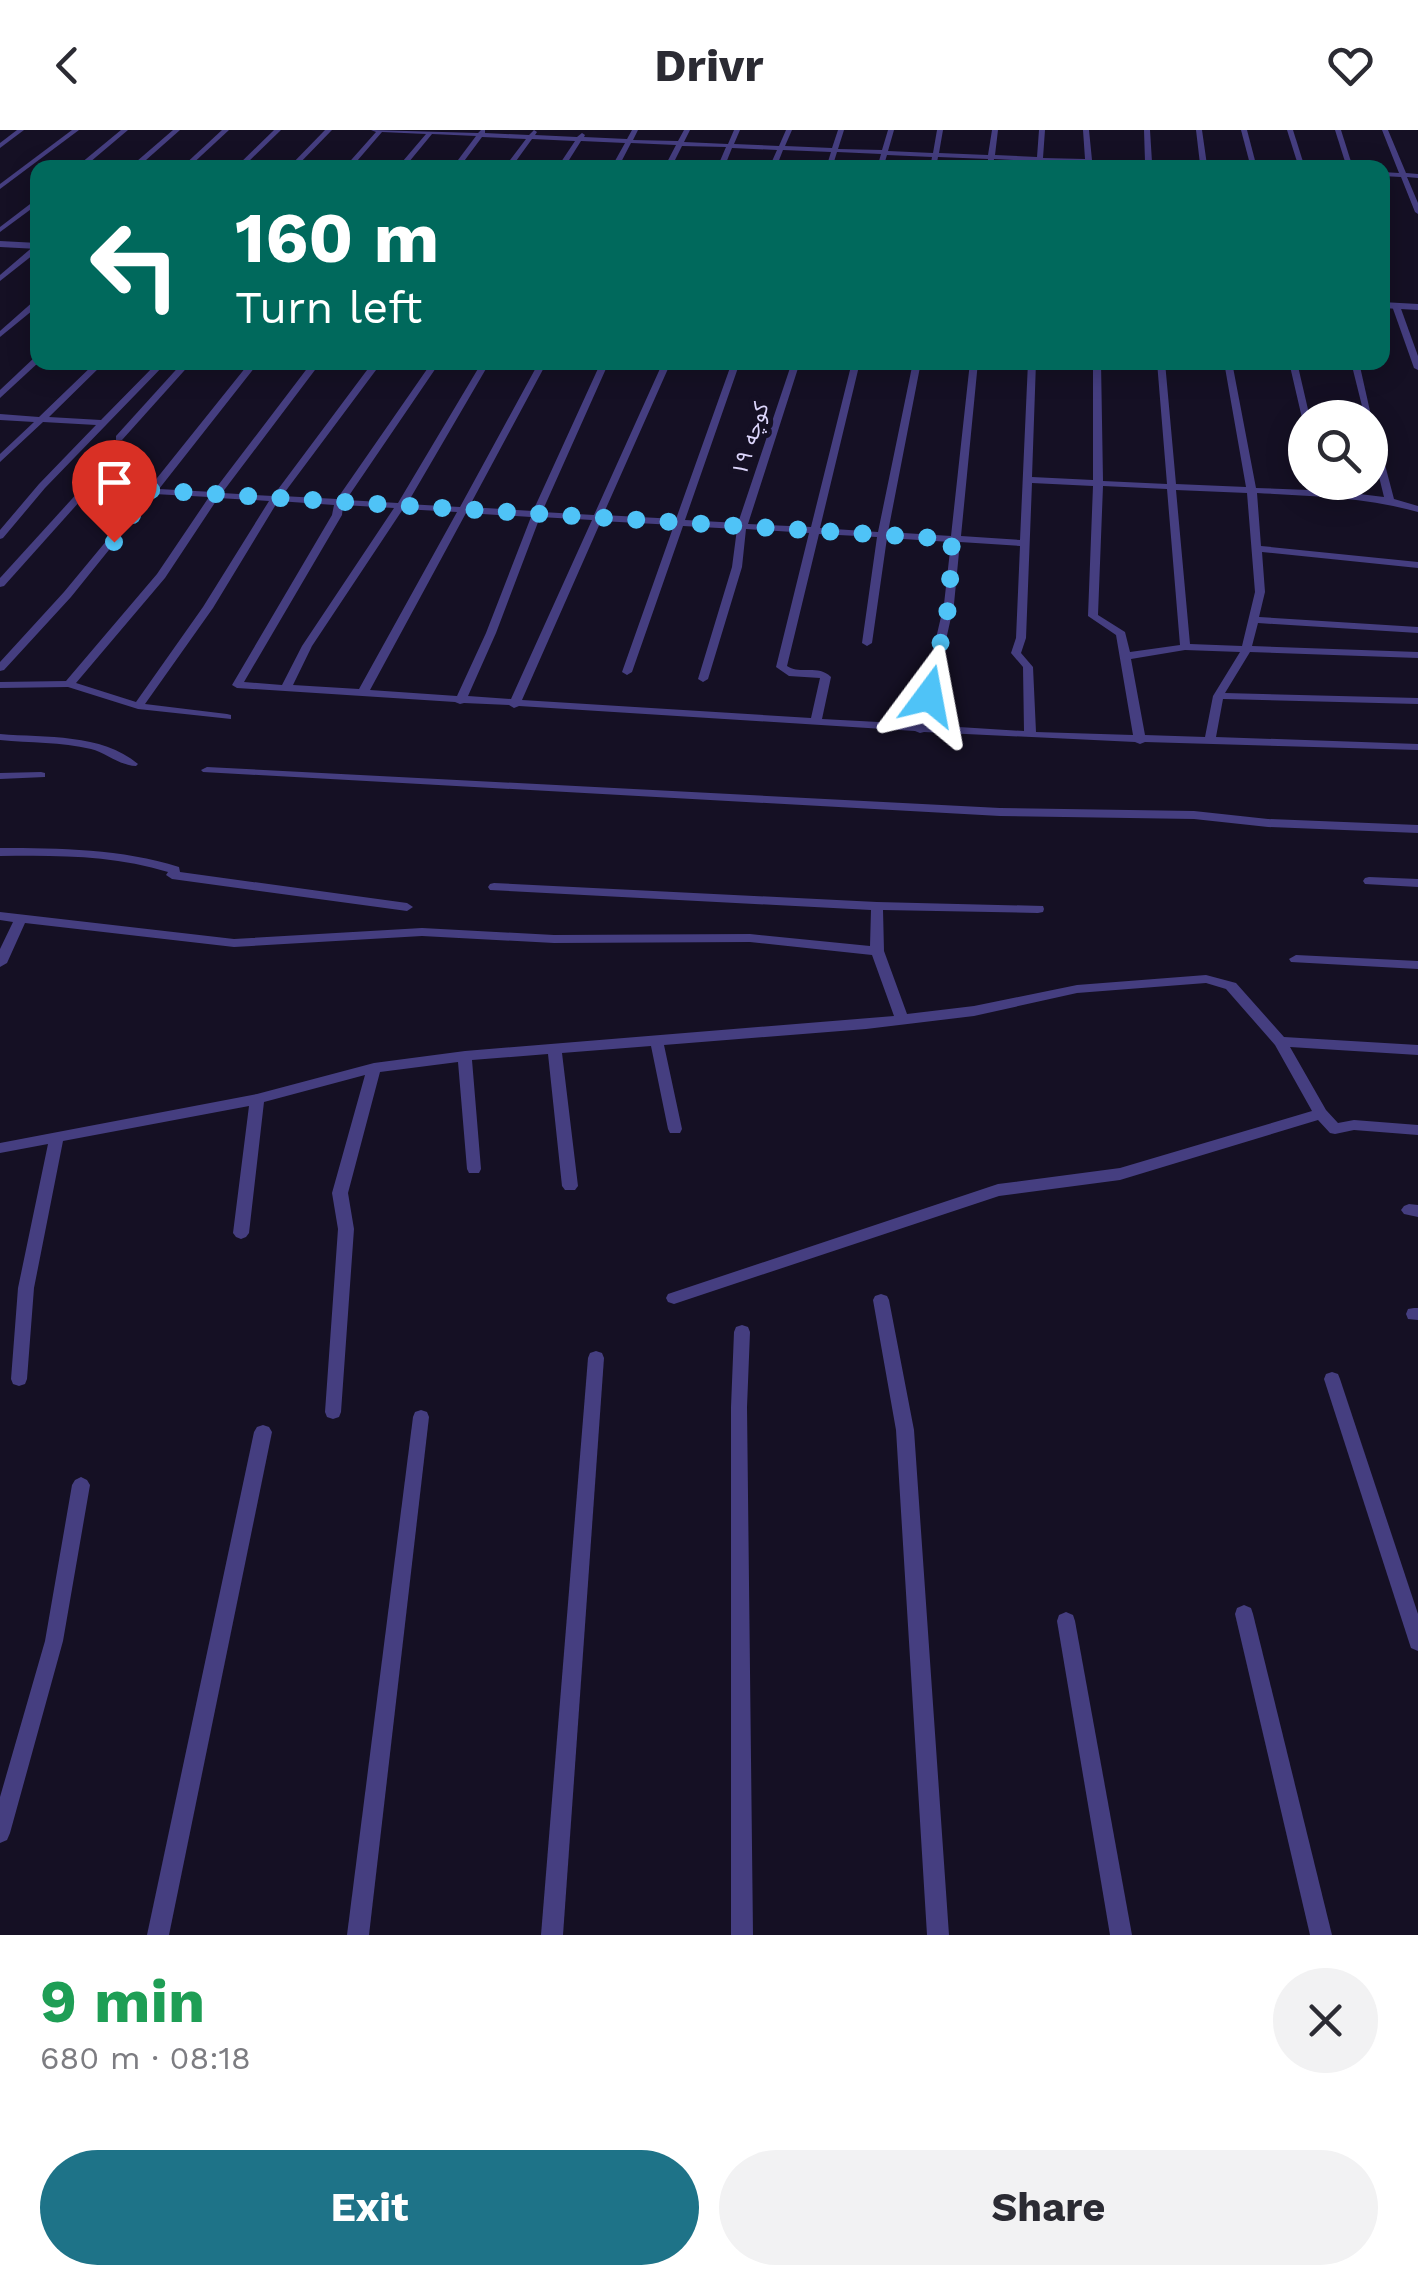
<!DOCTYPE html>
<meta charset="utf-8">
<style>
body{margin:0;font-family:"Work Sans","Noto Sans Arabic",sans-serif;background:#f2f2f3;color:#2b2b33;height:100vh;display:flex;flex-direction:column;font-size:38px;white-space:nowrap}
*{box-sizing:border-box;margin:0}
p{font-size:32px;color:#7c7c81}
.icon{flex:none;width:55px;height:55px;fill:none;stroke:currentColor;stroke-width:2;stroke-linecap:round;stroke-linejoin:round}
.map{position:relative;height:1805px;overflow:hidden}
.sheet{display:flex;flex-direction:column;background:#fff;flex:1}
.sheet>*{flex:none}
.hud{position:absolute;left:30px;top:30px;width:1360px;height:210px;border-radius:20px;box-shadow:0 5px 25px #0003;background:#00695c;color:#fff;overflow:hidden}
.tools{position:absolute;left:1288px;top:270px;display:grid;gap:20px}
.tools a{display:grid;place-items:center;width:100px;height:100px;border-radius:50%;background:#fff;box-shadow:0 5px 25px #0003;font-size:50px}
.pin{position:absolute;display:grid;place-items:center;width:85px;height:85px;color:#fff;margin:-102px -42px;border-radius:50% 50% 50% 0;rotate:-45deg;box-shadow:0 0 10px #0007}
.pin .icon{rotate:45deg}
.me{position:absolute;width:110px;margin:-55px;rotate:13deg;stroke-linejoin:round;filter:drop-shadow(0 0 8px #0008)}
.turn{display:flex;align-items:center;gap:35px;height:210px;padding:0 40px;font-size:45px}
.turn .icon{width:130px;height:130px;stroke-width:2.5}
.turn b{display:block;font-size:70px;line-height:85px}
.round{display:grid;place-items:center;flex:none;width:105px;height:105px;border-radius:52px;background:#f2f2f3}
.head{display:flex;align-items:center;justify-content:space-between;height:170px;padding:0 40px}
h1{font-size:60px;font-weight:700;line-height:75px;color:#1e9e55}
.action{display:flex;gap:20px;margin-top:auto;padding:20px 40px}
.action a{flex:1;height:115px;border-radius:60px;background:#1e7388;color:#fff;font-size:40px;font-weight:700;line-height:115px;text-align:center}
.action a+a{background:#f2f2f3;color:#2b2b33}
header{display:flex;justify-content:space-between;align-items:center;height:130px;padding:0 40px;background:#fff;font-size:45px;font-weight:700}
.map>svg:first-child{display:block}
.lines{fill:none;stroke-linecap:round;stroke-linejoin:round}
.minor{fill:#453e80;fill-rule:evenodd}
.tertiary{fill:#453e80;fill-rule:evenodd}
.route{stroke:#4fc3f7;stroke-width:18;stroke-dasharray:0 32.4}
.labels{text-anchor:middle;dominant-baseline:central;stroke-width:10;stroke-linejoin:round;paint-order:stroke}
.far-street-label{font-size:22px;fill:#ddd6fc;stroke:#151024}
</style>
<header><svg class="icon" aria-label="back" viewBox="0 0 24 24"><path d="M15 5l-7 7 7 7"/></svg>Drivr<svg class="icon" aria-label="heart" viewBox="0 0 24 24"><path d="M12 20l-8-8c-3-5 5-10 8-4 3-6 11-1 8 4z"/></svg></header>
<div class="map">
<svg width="1418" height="1805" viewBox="0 0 1418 1805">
<rect width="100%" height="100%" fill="#151024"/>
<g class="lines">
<g class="minor">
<path d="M17,0H24L0,18V13Z"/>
<path d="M72,0H79L0,59V54Z"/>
<path d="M121,0H128L83,38H75Z"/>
<path d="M173,0H180L137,38H129Z"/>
<path d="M222,0H229L188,38H181Z"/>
<path d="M274,0H281L242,38H235Z"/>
<path d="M325,0H332L295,38H288Z"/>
<path d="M371,0L478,3L481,0H485V3L529,5L534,0L537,2L535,5L577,7L582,3L585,5L584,7L627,9L632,0H638L633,10L678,11L684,0H690L684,12L728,14L734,0H740L734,14L779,16L786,0H792L785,16L832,18L838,0H844L838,19L882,20L888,0H894L888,21L933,23L937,0H943L939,23L988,25L992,0H998L995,25L1037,27L1039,0H1045L1043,28L1085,29L1083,0H1089L1092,30L1145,32L1144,0H1150L1152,32L1200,34L1196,0H1202L1207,35L1238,38H1146L1092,34V38H1086L1085,33L1043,31L1042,38H1036V31L994,29L993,38H987L988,29L938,27L936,38H930L932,27L887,25L883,38H877L881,24L837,22L832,38H826L831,22L783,20L776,38H769L777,20L732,18L724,38H717L726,17L682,16L671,38H664L676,15L631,13L618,38H611L625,13L581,11L564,38H557L575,11L532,9L511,38H504L526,9L482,7L459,38H452L476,6L432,4L404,38H397L426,4L382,2L351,38H344L376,2Z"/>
<path d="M1241,0H1247L1257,38H1251Z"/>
<path d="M1287,0H1293L1305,38H1299Z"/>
<path d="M1335,0H1341L1353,38H1347Z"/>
<path d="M1382,0H1388L1406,43L1418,44V48L1407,47L1418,73V84L1415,82L1401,47L1382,46V42L1399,43Z"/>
<path d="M38,68V74L0,102V97Z"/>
<path d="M35,115H38V121L0,151V145Z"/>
<path d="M35,170H38V176L0,207V201Z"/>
<path d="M1396,174L1400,176L1418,226V240L1414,238L1392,176Z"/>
<path d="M35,227H38L39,232L0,268V260Z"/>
<path d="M96,232H105L49,287L101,290L158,232H167L45,358L3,408L0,409V400L39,354L96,295L43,292L0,332V324L34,292L0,290V284L39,287Z"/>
<path d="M183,232H192L122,310H116V306Z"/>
<path d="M250,232H259L159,359L213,362L312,232H321L222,363L273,366L373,232H382L282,366L337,369L432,232H440L346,370L398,373L482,232H490L407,374L460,377L539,232H547L469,377L533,381L601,232H609L542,382L594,385L663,232H671L603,385L676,389L732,232H740L685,390L738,393L792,232H800L748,394L811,397L852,232H860L820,398L878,402L913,232H921L888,402L951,406L970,232H978L961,406L1020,410L1028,232H1036L1032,347L1093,350V232H1101L1103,351L1167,354L1157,232H1165L1176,354L1246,357L1224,232H1232L1256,358L1335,361L1384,367L1370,310V290L1374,293L1394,369L1418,376V382C1365,367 1311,366 1257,363L1261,416L1418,432V438L1262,422L1265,462L1259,487L1418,497V503L1258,493L1252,516L1418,522V528L1250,522L1225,563L1418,568V574L1223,569L1216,607L1418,614V620L1145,612L1140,614L1135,612L924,602L920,603L915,601L519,576L514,578L509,575L464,573L460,574L455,572L237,558L232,555L332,385L334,375L278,371L213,478L145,574L227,584L231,585V589L138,579L68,557L0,558V552L66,551L157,444L209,367L154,364L71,467L4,540L0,541V532L64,462L146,363V359L149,358ZM1032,353L1093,356L1088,486L1116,505L1133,605L1036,602L1033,537L1021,523L1026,508ZM1103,356L1167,359L1180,515L1130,522L1125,502L1098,485ZM1176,360L1247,363L1255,462L1242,516L1190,514ZM218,368L269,371L203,477L136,572L76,553L165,448ZM343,375L394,378L302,516L282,555L244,552L342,385ZM403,379L457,382L359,559L293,555L312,516ZM466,383L531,387L486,503L457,566L370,560ZM540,387L592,390L511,569L468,566L496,503ZM601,391L674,395L622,542L627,545L632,542L683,396L737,399L732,437L698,549L703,552L708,549L742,437L746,399L809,403L776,537L789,546L820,548L811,588L522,570ZM819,404L877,407L862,513L867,516L872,513L887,408L951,412L944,474L916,594L822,589L831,547C818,534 801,545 787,536ZM960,412L1020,416L1016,508L1011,523L1023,537L1024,601L927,595L954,474ZM1185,520L1240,522L1213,566L1205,607L1145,605L1131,529Z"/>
<path d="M1289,232H1297L1310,288H1305V290L1302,288Z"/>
<path d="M1351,232H1359L1372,290L1365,288Z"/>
<path d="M81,359L89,361L4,456L0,457V448Z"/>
<path d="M0,604C46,608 101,603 138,634L136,636C121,636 106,623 91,619C61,612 30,613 0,610Z"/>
<path d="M207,637L1000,678L1194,681L1268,689L1418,695V703L1268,697L1194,689L1000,686L203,642L201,640Z"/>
<path d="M41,642L45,643V647L0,649V643Z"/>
<path d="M0,718C60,718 122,719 179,737L180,742L407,773L413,777L407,781L172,749L166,745L168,742C114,725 55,725 0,726Z"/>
<path d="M1369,747L1418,749V757L1365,754L1363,751L1365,748Z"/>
<path d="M494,753L877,772L1043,776L1044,779L1043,782L1038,783L883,780L884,821L907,884L974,876L1077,855L1206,845L1236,853L1284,907L1418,915V925L1290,917L1326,980L1338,993L1354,990L1418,995V1005L1354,1000L1335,1004L1330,1003L1318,990L1120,1050L999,1066L674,1174L668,1172L666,1168L668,1164L998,1054L1120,1038L1312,981L1275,915L1226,859L1206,853L1077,863L974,886L866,899L664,915L682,999L680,1003H670L668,999L651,916L562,923L578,1056L575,1060H565L562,1056L548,924L472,930L481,1039L479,1043H469L467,1039L458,932L380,942L348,1063L354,1099L341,1282L339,1287L333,1289L327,1287L325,1282L338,1099L332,1063L365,945L264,972L249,1103L246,1107L241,1109L236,1107L233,1103L249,976L63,1011L34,1158L27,1249L25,1254L19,1256L13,1254L11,1249L18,1158L48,1014L0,1023V1013L257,964L374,933L465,921L894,886L872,825L750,812L554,813L422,806L234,817L25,793L7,833L0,837V819L13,792L0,790V782L234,809L422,798L554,805L750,804L870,816L871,780L490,760L488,757L490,754Z"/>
<path d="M1296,825L1418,831V839L1291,832L1289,829Z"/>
<path d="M1409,1074L1418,1075V1087L1404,1084L1401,1080L1404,1076Z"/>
<path d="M881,1164L887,1166L889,1170L914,1300L949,1805H927L896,1300L873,1170L875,1166Z"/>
<path d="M1414,1178H1418V1190L1408,1189L1406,1184L1408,1179Z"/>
<path d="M742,1195L748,1197L750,1202L747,1277L753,1805H731V1277L734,1202L736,1197Z"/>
<path d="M596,1221L602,1223L604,1228L563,1805H541L588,1228L590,1223Z"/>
<path d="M1332,1242L1338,1244L1340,1249L1418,1484V1521L1411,1518L1409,1512L1324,1249L1326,1244Z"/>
<path d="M421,1280L427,1282L429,1287L369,1805H347L413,1287L415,1282Z"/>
<path d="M263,1295L269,1297L272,1302L169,1805H147L254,1302L257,1297Z"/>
<path d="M81,1347L87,1350L90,1355L63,1511L10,1703L7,1710L0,1713V1667L45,1511L72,1355L75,1350Z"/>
<path d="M1244,1475L1251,1478L1253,1484L1332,1805H1310L1235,1484L1237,1478Z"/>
<path d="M1066,1482L1073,1485L1075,1491L1132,1805H1110L1057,1491L1059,1485Z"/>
</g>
<g class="tertiary">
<path d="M0,111L38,113V119L0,117Z"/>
<path d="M1382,172L1418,174V180L1382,178Z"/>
</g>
</g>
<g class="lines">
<path class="route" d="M114,412L149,360L952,409L949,474L929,566"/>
</g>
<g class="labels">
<g class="far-street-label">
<text transform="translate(750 309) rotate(-72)">کوچه ۱۹</text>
</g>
</g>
</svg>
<div class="tools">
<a><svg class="icon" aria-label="search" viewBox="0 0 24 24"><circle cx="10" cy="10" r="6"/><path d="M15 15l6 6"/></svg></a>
</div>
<div class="pin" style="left:114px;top:412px;background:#d93025"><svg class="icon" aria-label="arrive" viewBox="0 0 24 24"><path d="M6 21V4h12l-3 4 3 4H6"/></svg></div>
<svg class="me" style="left:929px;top:566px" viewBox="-20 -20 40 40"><path d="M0-17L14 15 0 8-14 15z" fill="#4fc3f7" stroke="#fff" stroke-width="4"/></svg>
<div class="hud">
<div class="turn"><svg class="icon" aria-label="left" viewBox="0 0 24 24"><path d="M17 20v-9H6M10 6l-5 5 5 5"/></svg><div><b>160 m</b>Turn left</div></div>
</div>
</div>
<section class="sheet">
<div class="head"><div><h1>9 min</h1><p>680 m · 08:18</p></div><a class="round"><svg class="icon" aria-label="close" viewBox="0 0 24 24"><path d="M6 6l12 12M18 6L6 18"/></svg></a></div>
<div class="action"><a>Exit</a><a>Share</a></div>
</section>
